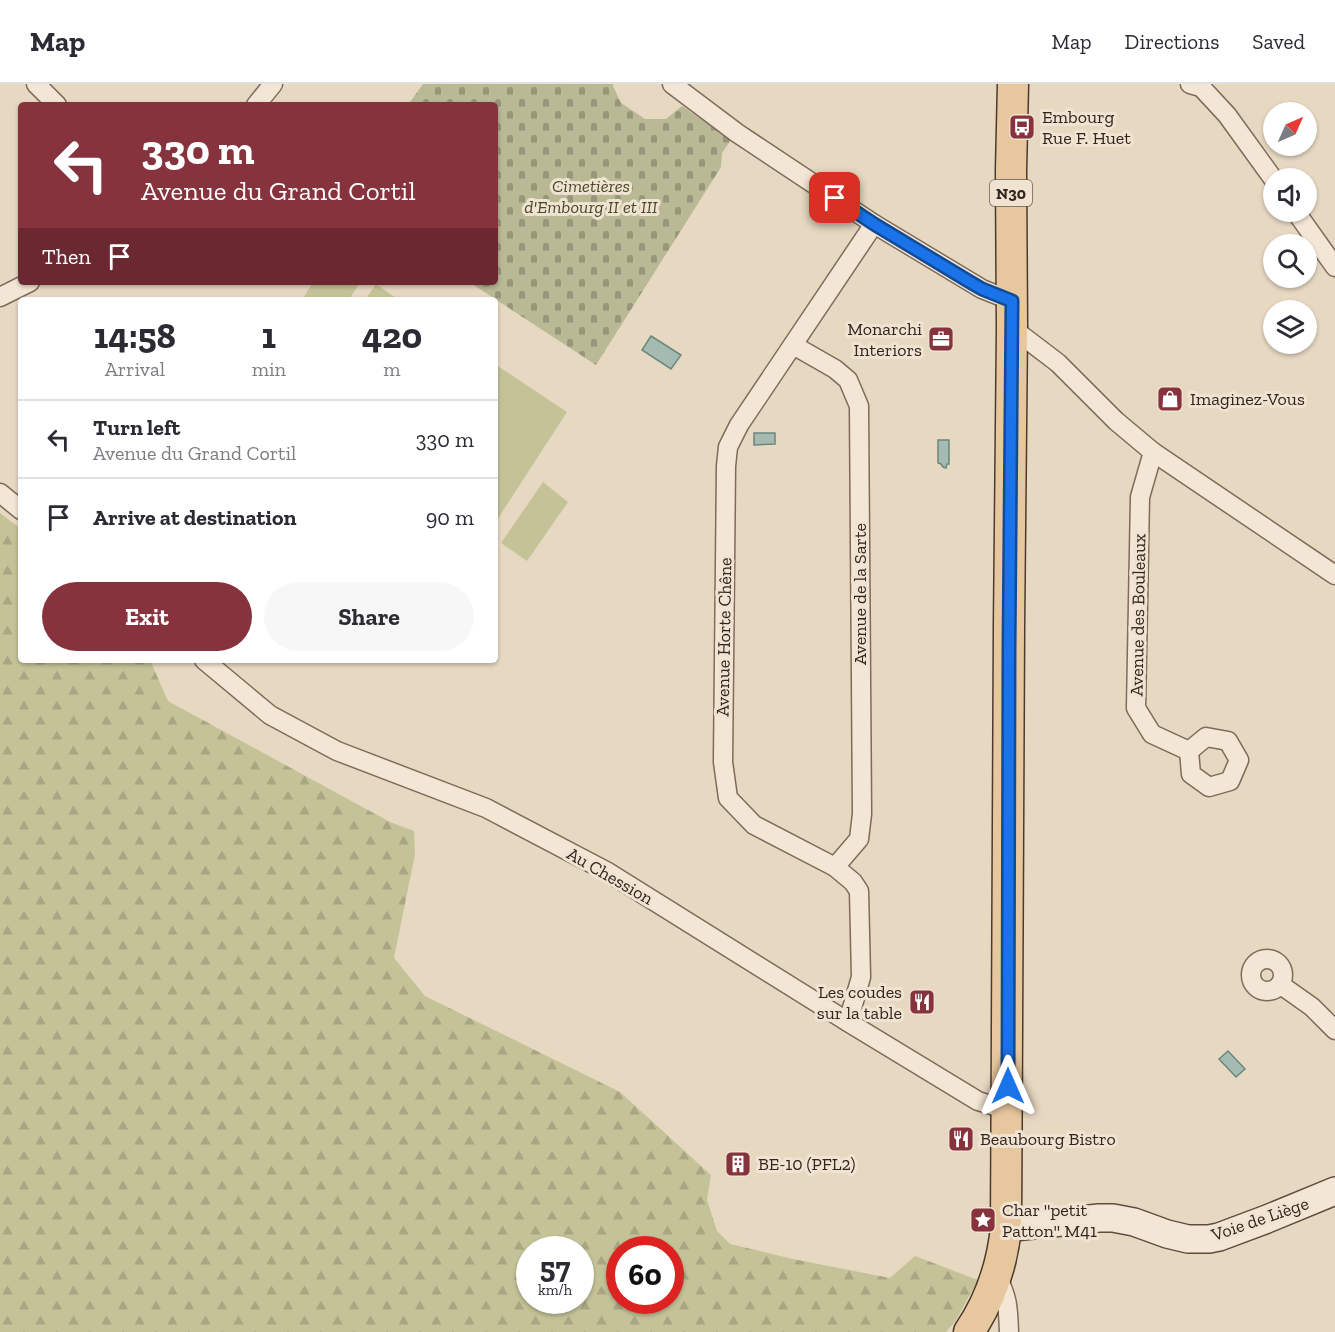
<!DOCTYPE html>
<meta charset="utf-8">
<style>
body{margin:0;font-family:"Zilla Slab",serif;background:#f7f7f7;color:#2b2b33;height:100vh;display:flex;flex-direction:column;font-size:22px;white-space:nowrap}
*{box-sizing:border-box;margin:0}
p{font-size:20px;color:#7c7c81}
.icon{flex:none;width:33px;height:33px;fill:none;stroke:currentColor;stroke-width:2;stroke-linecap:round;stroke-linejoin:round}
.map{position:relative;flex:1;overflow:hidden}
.panel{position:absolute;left:18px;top:213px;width:480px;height:366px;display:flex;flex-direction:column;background:#fff;border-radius:6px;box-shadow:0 2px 4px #0004}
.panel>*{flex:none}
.banner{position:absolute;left:18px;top:18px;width:480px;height:183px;border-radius:6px;box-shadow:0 2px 4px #0004;background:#86333e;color:#fff;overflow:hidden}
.needle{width:39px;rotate:45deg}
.buttons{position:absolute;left:1263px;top:18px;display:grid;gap:12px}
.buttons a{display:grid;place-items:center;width:54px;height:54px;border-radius:50%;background:#fff;box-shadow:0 2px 4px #0004;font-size:30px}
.speed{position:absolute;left:516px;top:1152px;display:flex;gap:12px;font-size:30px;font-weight:700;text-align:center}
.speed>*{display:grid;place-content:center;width:78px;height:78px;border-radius:50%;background:#fff;box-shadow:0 2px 4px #0004;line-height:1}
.speed small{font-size:15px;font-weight:400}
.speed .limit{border:9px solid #d22;background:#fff;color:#111}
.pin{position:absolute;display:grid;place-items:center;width:51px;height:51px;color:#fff;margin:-26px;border-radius:12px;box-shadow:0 3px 9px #0006}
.me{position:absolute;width:66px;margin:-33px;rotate:0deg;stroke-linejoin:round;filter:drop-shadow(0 0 4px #0008)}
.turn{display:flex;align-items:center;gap:21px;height:126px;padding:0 24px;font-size:27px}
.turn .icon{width:78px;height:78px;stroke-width:2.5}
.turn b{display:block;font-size:42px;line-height:51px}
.then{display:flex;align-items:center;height:57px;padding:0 24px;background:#0003;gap:12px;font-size:22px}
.eta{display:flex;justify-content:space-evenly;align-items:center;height:102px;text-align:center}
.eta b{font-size:36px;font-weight:800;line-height:42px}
.action{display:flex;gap:12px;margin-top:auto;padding:12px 24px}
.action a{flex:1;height:69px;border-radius:36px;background:#86333e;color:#fff;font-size:24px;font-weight:800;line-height:69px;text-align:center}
.action a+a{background:#f7f7f7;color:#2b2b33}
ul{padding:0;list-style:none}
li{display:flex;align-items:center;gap:18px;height:78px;padding:0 24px;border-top:2px solid #e1e1e2}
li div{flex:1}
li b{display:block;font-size:22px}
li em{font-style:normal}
header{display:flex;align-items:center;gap:36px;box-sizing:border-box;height:84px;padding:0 30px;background:#fff;border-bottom:2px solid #e1e1e2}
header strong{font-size:28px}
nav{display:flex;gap:33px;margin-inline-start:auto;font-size:21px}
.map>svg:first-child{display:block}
.forest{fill:url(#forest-firs);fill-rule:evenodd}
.cemetery{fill:url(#cemetery-stones)}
.garden{fill:#c4c398}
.water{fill:#a4bbb1;stroke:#6c877d;stroke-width:1.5}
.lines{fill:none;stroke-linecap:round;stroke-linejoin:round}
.street-casing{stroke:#7f6a5b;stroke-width:21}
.secondary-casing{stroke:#614c3f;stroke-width:30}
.primary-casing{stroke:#4d3a2f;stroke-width:33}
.street{stroke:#f4e6d4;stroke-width:18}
.secondary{stroke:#f4e6d4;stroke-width:27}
.primary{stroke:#e7c79e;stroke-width:30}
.route-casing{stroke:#114b97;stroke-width:15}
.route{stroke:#1a73e8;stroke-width:10}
.labels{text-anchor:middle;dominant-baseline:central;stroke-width:6;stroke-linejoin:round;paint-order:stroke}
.shield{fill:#f0e3d1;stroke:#6a5e54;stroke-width:1.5}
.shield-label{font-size:16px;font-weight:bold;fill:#31251e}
.poi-label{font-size:18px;fill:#31251e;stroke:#f0e3d1;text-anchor:start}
.park-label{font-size:18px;font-style:italic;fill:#464a27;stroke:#f0e3d1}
.street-label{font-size:18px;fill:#31251e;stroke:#f0e3d1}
</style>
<header>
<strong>Map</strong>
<nav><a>Map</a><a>Directions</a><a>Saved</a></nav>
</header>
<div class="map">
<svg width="1335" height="1248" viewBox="0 0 1335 1248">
<defs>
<pattern id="forest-firs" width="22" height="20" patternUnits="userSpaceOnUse" patternTransform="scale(1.5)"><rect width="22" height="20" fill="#c4c398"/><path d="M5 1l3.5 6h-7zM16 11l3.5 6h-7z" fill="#a9a783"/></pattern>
<pattern id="cemetery-stones" width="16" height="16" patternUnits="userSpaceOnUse" patternTransform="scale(1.5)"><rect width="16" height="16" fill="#b9b996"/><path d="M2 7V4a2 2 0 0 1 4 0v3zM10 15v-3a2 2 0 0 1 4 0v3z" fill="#97967a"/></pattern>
</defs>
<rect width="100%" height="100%" fill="#e7d8c2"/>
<path class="forest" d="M0,429L21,445V576H150L168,617L390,738L414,747L415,770L394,874L425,912L620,1008L711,1091L707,1116L717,1147L730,1160L793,1175L890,1194L915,1172L978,1196L955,1238L946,1248H0ZM530,1166H580V1216H530ZM620,1166H670V1216H620Z"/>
<path class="cemetery" d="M423,0H613V2L621,19L645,35H666L682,22L731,56L722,69L721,83L596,281L469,198H495V21H408Z"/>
<g class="garden">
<path d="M313,198H360L349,216H302Z"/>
<path d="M376,200L399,216H365Z"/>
<path d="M495,280L567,328L495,439Z"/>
<path d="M543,398L568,418L527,477L501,459Z"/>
</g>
<g class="water">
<path d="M651,252L681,271L671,285L642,266Z"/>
<path d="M754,349H775V360L754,361Z"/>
<path d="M938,356H949V380H947L946,384L943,383L941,380L938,379Z"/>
<path d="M1228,967L1245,985L1236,993L1219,975Z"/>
</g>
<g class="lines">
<defs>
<g id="street">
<path d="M36,0L57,21"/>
<path d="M672,0L737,49L874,140L982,205L1012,217"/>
<path d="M1190,0L1201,3L1227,31L1274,96"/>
<path d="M256,21L273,0"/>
<path d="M1296,128L1335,183"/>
<path d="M0,213L30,198"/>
<path d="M1012,244L1058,279L1116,337L1153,368L1335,491"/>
<path d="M793,261L835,285L848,296L859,322L862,730L859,755L835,783"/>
<path d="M1153,368L1140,413L1136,624L1152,650L1189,667"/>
<path d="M0,409L21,426"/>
<path d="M204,576L270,631L337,667L486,724L606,787L848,938L978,1017L1008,1026"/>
<path d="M1206,653L1228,657L1239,676L1230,697L1209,703L1191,690L1189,667Z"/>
<circle cx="1267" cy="891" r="16"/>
<path d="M1281,901L1312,923L1335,946"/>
<path d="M848,938L861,893L859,807L853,798L835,783L754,741L728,714L723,678L726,382L728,363L739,341L874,140"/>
<path d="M997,1192C1008,1215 1008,1222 1009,1248"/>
</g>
<path id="secondary" d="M1006,1144L1099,1134H1113L1134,1138L1167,1150L1188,1155H1209L1219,1153L1267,1135L1335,1107"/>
<path id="primary" d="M969,1248C990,1217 1002,1181 1006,1144L1009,543L1012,244L1011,87L1013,0"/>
</defs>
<use href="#street" class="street-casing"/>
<use href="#secondary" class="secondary-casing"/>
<use href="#primary" class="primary-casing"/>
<use href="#street" class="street"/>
<use href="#secondary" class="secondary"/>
<use href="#primary" class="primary"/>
</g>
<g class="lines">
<defs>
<path id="route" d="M835,114L874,140L970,198L982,205L1012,217L1009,565L1008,1002"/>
</defs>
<use href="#route" class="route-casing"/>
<use href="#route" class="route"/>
</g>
<defs>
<symbol id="bus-square" viewBox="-11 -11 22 22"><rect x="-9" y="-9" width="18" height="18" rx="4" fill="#86333e" stroke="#f0e3d1"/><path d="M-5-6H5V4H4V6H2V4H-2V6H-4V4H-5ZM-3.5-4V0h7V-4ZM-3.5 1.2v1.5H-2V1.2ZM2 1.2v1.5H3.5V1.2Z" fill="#fff"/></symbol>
<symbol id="office-square" viewBox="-11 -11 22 22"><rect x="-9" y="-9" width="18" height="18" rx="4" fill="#86333e" stroke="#f0e3d1"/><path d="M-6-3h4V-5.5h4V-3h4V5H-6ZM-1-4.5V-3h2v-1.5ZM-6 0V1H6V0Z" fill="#fff"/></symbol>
<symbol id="shop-square" viewBox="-11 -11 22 22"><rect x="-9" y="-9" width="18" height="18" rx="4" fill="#86333e" stroke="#f0e3d1"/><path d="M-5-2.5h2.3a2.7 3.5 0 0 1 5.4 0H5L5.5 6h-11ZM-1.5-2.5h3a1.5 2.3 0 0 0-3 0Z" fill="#fff"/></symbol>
<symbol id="restaurant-square" viewBox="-11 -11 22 22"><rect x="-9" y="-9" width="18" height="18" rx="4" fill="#86333e" stroke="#f0e3d1"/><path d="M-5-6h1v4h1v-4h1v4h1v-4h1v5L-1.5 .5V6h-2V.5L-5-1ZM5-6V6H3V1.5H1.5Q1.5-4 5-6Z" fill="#fff"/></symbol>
<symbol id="building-square" viewBox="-11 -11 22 22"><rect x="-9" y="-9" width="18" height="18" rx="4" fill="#86333e" stroke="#f0e3d1"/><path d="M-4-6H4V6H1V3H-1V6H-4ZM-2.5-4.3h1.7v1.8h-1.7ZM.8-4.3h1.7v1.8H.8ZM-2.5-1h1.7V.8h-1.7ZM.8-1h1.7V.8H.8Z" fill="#fff"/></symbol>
<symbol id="sight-square" viewBox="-11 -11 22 22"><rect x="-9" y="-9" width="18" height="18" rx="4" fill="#86333e" stroke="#f0e3d1"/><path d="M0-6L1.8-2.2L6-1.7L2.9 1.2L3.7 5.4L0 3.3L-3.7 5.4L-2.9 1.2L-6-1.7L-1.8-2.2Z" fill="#fff"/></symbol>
</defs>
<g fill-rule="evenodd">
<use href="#bus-square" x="1007" y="28" width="30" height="30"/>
<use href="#office-square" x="926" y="240" width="30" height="30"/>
<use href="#shop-square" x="1155" y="300" width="30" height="30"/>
<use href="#restaurant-square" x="907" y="903" width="30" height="30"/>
<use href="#restaurant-square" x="946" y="1040" width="30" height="30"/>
<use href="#building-square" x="723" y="1065" width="30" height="30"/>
<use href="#sight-square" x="968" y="1121" width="30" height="30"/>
</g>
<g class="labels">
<rect class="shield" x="990" y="96" width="42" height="26" rx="4.5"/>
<g class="shield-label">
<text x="1011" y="109">N30</text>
</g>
<g class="poi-label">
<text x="1042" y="33">Embourg<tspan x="1042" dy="21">Rue F. Huet</tspan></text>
<text x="922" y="245" text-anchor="end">Monarchi<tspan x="922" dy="21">Interiors</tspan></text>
<text x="1190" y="315">Imaginez-Vous</text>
<text x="902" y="908" text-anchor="end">Les coudes<tspan x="902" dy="21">sur la table</tspan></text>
<text x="980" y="1055">Beaubourg Bistro</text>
<text x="758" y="1080">BE-10 (PFL2)</text>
<text x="1002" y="1126">Char "petit<tspan x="1002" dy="21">Patton" M41</tspan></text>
</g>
<g class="park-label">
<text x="591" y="102">Cimetières<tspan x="591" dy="21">d'Embourg II et III</tspan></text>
</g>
<g class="street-label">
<text transform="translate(860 510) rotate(-90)">Avenue de la Sarte</text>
<text transform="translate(1138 531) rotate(-89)">Avenue des Bouleaux</text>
<text transform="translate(724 553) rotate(-89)">Avenue Horte Chêne</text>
<text transform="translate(610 792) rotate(30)">Au Chession</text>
<text transform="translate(1260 1135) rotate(-19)">Voie de Liège</text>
</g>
</g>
</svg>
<div class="buttons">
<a><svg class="needle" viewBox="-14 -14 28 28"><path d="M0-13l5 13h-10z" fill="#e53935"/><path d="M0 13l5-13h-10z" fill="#7c7c81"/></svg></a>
<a><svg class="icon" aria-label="sound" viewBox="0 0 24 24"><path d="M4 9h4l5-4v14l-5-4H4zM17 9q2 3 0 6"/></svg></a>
<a><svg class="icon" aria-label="search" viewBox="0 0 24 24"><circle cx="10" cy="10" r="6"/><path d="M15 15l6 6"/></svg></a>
<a><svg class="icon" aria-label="layers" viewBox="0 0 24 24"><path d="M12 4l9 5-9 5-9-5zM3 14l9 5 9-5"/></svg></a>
</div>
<div class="speed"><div>57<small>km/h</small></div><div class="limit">60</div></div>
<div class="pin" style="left:835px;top:114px;background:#d93025"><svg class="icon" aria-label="arrive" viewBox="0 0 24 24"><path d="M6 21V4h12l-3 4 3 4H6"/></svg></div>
<svg class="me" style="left:1008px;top:1002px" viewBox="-20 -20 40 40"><path d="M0-17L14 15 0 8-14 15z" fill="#1a73e8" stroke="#fff" stroke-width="4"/></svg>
<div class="banner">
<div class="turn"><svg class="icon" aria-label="left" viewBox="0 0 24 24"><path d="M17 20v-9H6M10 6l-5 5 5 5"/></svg><div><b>330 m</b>Avenue du Grand Cortil</div></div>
<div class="then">Then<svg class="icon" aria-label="arrive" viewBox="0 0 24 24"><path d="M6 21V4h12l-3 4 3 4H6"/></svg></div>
</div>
<section class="panel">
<div class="eta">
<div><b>14:58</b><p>Arrival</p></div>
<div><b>1</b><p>min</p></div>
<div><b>420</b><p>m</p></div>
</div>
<ul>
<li><svg class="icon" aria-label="left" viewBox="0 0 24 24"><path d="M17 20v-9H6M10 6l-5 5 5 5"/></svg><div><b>Turn left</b><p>Avenue du Grand Cortil</p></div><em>330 m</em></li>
<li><svg class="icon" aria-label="arrive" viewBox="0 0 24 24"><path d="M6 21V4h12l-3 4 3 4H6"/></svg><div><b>Arrive at destination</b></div><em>90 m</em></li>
</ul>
<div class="action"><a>Exit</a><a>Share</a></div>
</section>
</div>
